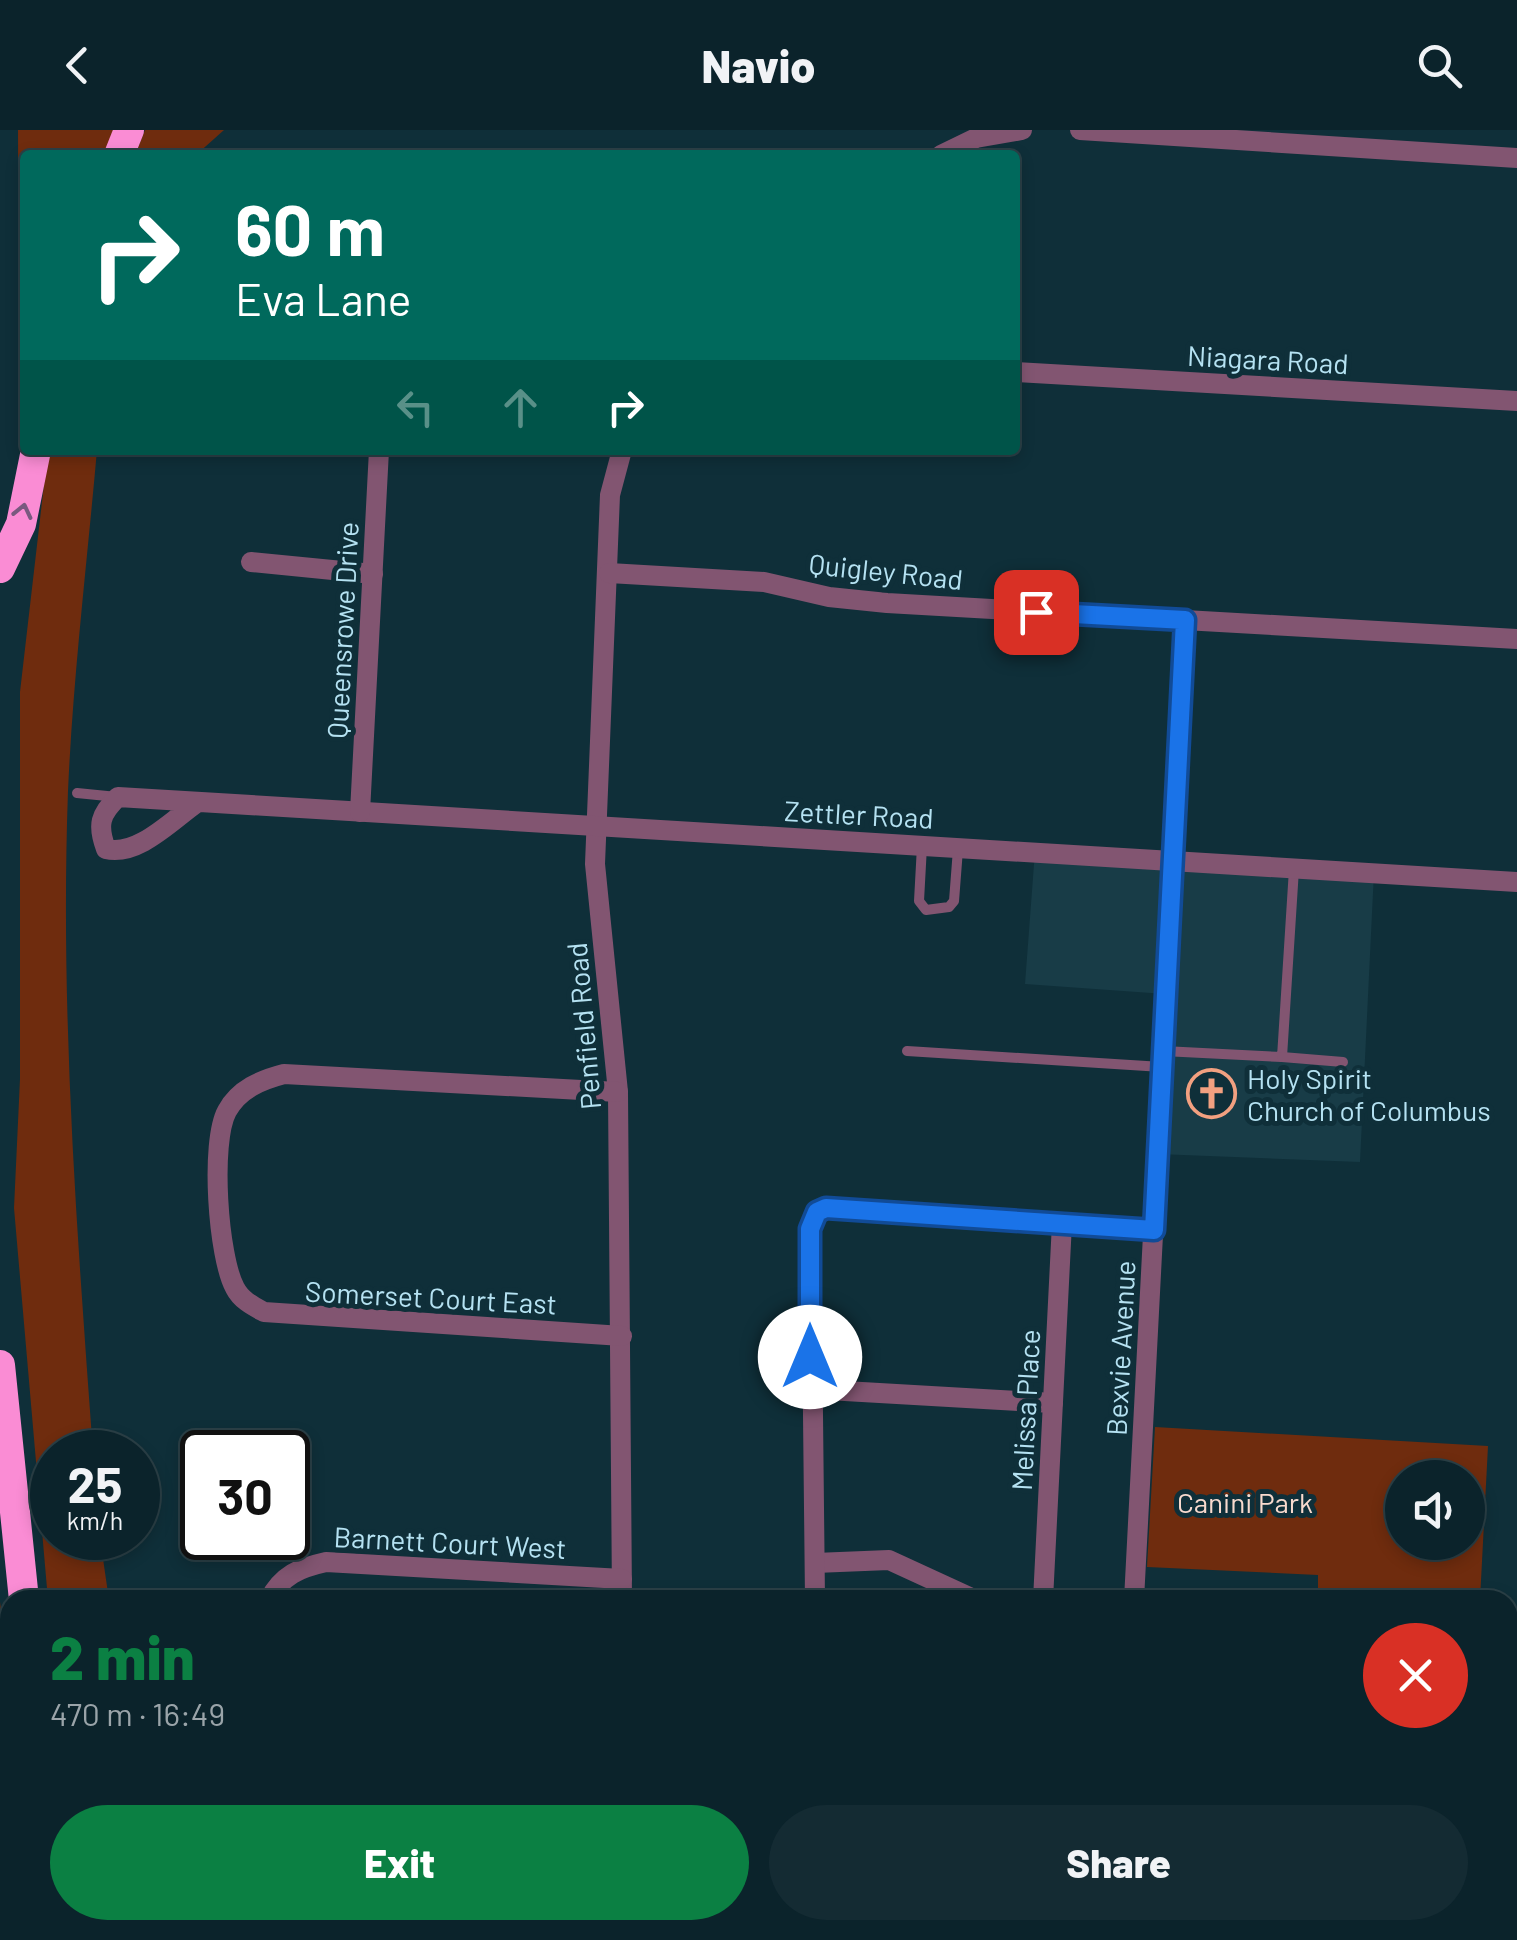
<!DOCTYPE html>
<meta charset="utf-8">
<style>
body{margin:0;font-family:Barlow,sans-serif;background:#142b33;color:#f1f3f6;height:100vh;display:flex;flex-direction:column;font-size:38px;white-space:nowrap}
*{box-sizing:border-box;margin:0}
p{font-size:32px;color:#9aa4a9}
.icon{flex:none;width:55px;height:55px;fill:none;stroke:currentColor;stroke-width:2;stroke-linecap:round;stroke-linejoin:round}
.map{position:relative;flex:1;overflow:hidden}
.sheet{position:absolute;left:0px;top:1460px;width:1518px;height:350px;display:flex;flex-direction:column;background:#0b232b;border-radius:30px 30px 0 0;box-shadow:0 5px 15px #0003,0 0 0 2px #2b4047}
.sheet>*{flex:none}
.top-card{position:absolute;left:20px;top:20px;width:1000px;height:305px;border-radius:10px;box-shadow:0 5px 15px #0003,0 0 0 2px #2b4047;background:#00695c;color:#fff;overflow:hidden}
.tools{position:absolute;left:1385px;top:1330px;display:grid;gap:20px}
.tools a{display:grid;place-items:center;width:100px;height:100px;border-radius:50%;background:#0b232b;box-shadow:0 5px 15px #0003,0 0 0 2px #2b4047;font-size:50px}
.speed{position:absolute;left:30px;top:1300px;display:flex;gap:20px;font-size:50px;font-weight:700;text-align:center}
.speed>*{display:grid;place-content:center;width:130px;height:130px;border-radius:50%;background:#0b232b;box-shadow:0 5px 15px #0003,0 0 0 2px #2b4047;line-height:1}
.speed small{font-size:25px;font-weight:400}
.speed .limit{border:5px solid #111;border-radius:15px;background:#fff;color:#111}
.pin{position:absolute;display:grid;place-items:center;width:85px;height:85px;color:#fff;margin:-42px;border-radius:20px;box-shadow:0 5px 15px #0006}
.me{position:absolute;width:110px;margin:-55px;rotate:0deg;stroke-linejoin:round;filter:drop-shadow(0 0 8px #0008)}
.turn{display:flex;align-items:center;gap:35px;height:210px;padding:0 50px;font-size:45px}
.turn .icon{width:130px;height:130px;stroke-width:2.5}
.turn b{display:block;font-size:70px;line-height:85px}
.lanes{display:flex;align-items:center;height:95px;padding:0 50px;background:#0003;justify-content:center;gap:50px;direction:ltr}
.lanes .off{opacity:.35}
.round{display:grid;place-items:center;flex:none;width:105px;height:105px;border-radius:52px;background:#142b33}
.overview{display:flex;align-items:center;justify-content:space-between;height:170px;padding:0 50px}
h1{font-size:60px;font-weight:800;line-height:75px;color:#0b8043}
.primary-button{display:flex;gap:20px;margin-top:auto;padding:20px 50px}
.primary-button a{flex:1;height:115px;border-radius:60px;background:#0b8043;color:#fff;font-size:40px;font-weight:800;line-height:115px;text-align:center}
.primary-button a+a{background:#142b33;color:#f1f3f6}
header{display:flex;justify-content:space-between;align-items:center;height:130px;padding:0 50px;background:#0b232b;font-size:45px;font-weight:800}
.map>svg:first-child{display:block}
.built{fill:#183c47}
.green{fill:#6f2c0e;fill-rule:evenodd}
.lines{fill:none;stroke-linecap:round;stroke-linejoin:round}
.lane{stroke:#825571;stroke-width:10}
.street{stroke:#825571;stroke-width:20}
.highway{stroke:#fa8cd4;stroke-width:30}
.oneway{stroke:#79597f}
.route-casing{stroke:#114b97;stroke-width:25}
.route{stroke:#1a73e8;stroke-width:18}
.labels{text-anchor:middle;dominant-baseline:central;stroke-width:10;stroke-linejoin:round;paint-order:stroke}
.street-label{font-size:28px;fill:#b5e2f2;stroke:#0f2f39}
.poi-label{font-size:28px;fill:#b5e2f2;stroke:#0f2f39;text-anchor:start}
.park-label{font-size:28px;fill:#f8dace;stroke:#0f2f39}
</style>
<header><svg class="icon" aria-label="back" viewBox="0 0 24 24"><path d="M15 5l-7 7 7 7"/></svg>Navio<svg class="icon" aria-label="search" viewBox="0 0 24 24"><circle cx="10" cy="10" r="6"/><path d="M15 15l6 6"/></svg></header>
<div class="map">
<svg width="1517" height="1810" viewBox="0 0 1517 1810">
<rect width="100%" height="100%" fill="#0f2f39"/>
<path class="built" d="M1035,721L1374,742L1360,1032L1158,1024L1165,864L1025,854Z"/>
<g class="green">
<path d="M18,0H120L110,25H25L26,321L19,320Z"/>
<path d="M145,0H224L196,25H135Z"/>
<path d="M48,320H97C87,433 73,548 68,661C60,882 77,1103 93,1322H52V1408H100L109,1470H48L14,1078L20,949V562Z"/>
<path d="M1155,1297L1488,1316L1480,1470H1318V1445L1147,1437ZM1402,1348H1468V1412H1402Z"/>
<path d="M0,1472L10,1548V1694L0,1634Z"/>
<path d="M1508,1756H1517V1810H1478L1479,1800H1508Z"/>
<rect x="1000" y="1800" width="110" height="10"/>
</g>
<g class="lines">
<g class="lane">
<path d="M77,663L117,667"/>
<path d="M922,716L919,771L926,780L949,777L954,771L958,719"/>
<path d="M907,921L1162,937"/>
<path d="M1163,921L1282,927L1294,739"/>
<path d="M1282,927L1343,932"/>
</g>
<g class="street">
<path d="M1080,0L1517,28"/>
<path d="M941,25L976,8L1022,0"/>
<path d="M1015,242L1517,271"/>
<path d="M622,320L610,365L595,734L618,962L622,1470"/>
<path d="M251,432L373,444"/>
<path d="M609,443L764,452L829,467L887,473L1517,509"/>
<path d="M198,672C173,689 138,727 106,719C97,695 100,684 118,667L1517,752"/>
<path d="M360,682L379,320"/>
<path d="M618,962L284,944C261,950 239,959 227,981C210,1012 218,1127 235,1158C241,1170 253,1176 264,1182L622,1206"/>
<path d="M810,1259L1053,1273"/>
<path d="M815,1433L889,1430L976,1470"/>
<path d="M269,1470C282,1445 299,1438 326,1432L622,1449"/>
<path d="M815,1470L811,1099L817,1083L832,1077L1154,1100"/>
<path d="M1043,1470L1062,1093"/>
<path d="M1134,1470L1185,490"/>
<path d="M1508,1745L1517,1746"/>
<path d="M622,1800V1810"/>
<path d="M1115,1810V1800"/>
</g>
<g class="highway">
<path d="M119,25L129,0"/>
<path d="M0,438L21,394L36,320"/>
<path d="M0,1235L24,1470"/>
<path d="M0,1764L9,1810"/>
<path d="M77,1800L80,1810"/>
</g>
</g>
<defs><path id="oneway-chevron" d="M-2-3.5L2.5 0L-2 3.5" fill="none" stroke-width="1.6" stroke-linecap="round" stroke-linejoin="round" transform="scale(2.5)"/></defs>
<use class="oneway" href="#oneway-chevron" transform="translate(23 381) rotate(-77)"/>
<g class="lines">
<defs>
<path id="route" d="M810,1227V1099L817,1082L826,1078L1154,1100L1185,490L1036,482"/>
</defs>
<use href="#route" class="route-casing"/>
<use href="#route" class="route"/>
</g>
<defs>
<symbol id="church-ring" viewBox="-11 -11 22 22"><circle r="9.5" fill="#0f2f39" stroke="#f2a080" stroke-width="1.5"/><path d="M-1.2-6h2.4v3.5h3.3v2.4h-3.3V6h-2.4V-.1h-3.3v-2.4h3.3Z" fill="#f2a080"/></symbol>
</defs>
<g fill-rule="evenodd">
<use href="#church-ring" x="1184" y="936" width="55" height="55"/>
</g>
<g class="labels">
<g class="street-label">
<text transform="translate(1268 229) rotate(3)">Niagara Road</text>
<text transform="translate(886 441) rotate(6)">Quigley Road</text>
<text transform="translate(342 500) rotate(-87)">Queensrowe Drive</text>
<text transform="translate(859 684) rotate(3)">Zettler Road</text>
<text transform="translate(583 896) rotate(-95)">Penfield Road</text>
<text transform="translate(431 1167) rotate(3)">Somerset Court East</text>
<text transform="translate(1120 1218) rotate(-87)">Bexvie Avenue</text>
<text transform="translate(1025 1280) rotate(-87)">Melissa Place</text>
<text transform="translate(450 1412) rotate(3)">Barnett Court West</text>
</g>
<g class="poi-label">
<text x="1247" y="948">Holy Spirit<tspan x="1247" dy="32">Church of Columbus</tspan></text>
</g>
<g class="park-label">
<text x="1245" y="1372">Canini Park</text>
</g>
</g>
</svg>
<div class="tools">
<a><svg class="icon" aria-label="sound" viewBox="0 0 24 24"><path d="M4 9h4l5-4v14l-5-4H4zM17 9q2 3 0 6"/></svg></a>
</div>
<div class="speed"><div>25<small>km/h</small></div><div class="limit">30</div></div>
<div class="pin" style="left:1036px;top:482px;background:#d93025"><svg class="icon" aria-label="arrive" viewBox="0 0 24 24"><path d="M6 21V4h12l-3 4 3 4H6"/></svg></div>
<svg class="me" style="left:810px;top:1227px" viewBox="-20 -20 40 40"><circle r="19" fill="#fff"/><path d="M0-13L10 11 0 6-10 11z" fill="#1a73e8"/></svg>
<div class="top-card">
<div class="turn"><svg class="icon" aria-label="right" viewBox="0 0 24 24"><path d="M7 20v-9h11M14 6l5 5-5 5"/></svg><div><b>60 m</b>Eva Lane</div></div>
<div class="lanes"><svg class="icon off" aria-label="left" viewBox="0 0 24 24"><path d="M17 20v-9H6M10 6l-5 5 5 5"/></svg><svg class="icon off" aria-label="ahead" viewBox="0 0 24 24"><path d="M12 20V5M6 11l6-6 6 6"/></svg><svg class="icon" aria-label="right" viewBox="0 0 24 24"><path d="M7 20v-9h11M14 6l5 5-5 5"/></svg></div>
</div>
<section class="sheet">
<div class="overview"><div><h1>2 min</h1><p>470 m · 16:49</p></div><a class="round" style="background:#d93025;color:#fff"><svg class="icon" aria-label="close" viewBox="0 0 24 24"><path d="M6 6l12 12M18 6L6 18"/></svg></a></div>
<div class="primary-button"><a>Exit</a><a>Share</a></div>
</section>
</div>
